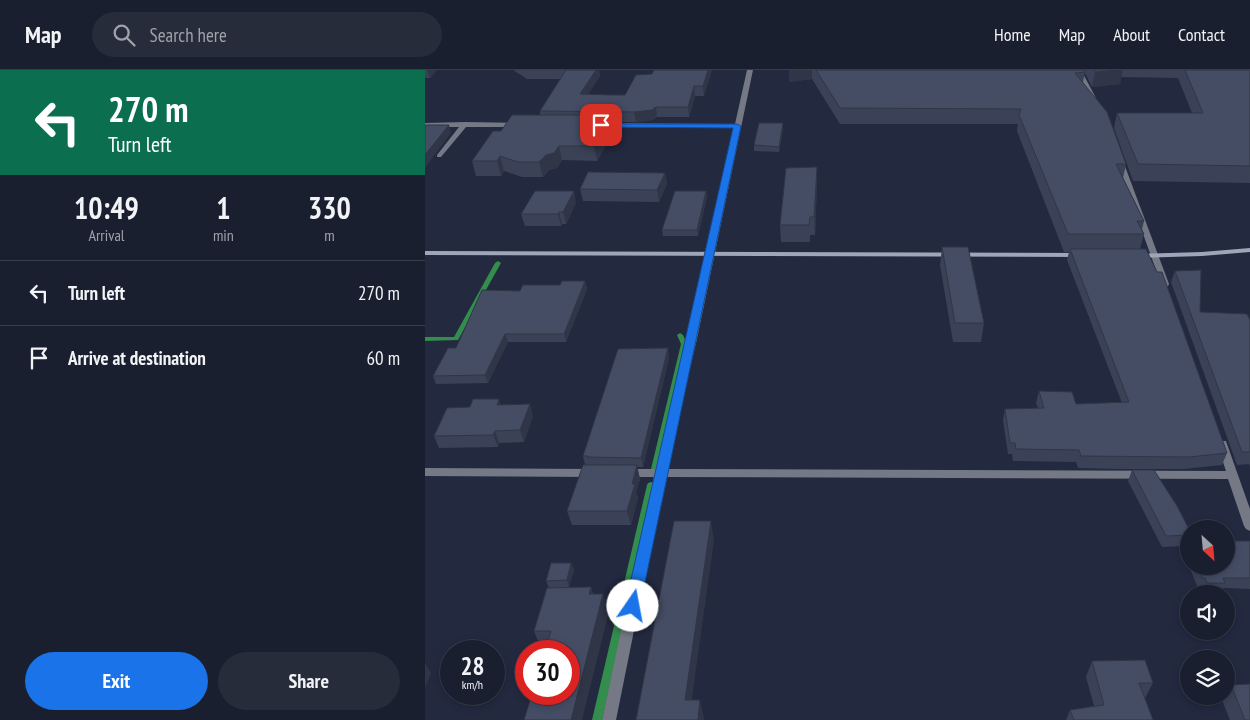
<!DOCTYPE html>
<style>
body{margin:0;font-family:"PT Sans Narrow",sans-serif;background:#272c3b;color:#f1f3f6;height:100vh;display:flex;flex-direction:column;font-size:19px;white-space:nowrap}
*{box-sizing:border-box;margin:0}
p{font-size:16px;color:#9fa2aa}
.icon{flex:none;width:28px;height:28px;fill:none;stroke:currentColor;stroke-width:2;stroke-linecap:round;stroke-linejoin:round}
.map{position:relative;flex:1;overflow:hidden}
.drawer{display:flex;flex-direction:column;background:#1a1f2f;width:425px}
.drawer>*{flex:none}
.banner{background:#0b6e4f;color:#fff;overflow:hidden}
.needle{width:32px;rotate:154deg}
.controls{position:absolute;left:755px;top:450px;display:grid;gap:10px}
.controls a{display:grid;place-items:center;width:55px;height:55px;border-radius:50%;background:#1a1f2f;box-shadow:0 2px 8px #0003,0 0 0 1px #383d4b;font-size:25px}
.speed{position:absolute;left:15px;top:570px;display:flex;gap:10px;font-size:25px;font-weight:700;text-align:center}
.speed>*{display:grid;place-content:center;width:65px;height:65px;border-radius:50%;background:#1a1f2f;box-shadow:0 2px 8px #0003,0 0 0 1px #383d4b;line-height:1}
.speed small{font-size:12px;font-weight:400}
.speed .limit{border:8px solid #d22;background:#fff;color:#111}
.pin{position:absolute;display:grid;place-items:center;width:42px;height:42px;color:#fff;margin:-21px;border-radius:10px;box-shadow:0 2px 8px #0006}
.me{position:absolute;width:55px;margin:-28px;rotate:12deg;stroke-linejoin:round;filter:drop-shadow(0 0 4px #0008)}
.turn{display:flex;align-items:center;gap:18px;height:105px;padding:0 25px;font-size:22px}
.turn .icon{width:65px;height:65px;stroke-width:2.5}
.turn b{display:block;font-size:35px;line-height:42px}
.eta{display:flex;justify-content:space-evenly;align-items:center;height:85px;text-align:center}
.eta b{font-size:30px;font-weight:700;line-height:35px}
.action{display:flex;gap:10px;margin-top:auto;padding:10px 25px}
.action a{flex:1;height:58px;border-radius:30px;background:#1a73e8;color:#fff;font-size:20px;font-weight:700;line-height:58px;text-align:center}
.action a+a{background:#272c3b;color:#f1f3f6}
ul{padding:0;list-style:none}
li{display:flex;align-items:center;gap:15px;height:65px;padding:0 25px;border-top:1px solid #383d4b}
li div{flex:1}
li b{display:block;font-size:19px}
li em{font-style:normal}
header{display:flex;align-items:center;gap:30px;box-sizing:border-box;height:70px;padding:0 25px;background:#1a1f2f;border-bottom:1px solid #383d4b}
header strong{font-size:24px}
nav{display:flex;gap:28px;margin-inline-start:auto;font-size:18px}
.search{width:350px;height:45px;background:#272c3b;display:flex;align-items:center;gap:12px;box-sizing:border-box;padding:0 18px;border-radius:28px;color:#9fa2aa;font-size:19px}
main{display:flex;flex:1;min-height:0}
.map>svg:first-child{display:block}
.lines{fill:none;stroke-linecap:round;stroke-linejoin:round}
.stream{fill:#338d4c;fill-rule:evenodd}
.street{fill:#757985;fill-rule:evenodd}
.secondary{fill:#a0a6b9;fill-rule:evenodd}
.wall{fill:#3b4257}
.shaded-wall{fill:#303647}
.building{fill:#454d65;stroke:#303647}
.route{fill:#1a73e8;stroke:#114b97}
</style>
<header>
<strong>Map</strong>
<div class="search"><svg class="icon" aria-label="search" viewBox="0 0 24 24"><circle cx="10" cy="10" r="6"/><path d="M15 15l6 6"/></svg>Search here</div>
<nav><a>Home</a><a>Map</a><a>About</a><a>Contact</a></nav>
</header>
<main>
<section class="drawer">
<div class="banner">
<div class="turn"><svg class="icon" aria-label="left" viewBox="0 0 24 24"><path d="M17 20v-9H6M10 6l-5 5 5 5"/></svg><div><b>270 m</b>Turn left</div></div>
</div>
<div class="eta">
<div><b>10:49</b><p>Arrival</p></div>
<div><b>1</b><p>min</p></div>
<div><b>330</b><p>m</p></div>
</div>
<ul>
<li><svg class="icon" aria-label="left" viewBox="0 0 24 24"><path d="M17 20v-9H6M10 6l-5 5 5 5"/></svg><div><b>Turn left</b></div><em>270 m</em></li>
<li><svg class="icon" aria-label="arrive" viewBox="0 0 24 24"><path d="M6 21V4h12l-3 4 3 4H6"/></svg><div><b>Arrive at destination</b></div><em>60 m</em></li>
</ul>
<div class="action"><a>Exit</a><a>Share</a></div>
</section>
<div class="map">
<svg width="825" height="650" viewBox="0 0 825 650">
<rect width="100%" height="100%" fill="#23293f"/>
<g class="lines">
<g class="stream">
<path d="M73,191L76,193L33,270L0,271V267H29L70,193Z"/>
<path d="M255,263L258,265L262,274L234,399L233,401H227L226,399L256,274L252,265Z"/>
<path d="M226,412L229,413L230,415L177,650H167L222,415L223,413Z"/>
</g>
<g class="street">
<path d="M322,0H328L272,269L241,399L801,401L792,374L793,371H801L802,374L825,439V461L821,459L819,456L803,409L240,407L191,650H177L229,407H201L197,406L195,403L197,400L201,399H230L262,269L309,58L176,57L173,55L176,53L310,54Z"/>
<path d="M650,0H656L671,28L670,29L665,28Z"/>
<path d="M40,52L94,53L97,55L94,57H41L16,87H12V85L34,57H0V53Z"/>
<path d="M693,90L698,91L744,214L743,216L740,217L736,214L692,91Z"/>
<path d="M0,398L169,399L173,400L175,403L173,406L169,407L0,406Z"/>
</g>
<g class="secondary">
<path d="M825,178V182L777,186L711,188L707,186L711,184L777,182Z"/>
<path d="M0,181L656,183L660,185L656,187L0,185Z"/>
</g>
</g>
<g class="wall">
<path d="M0,0H12L5,8H0Z"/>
<path d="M88,0H174L175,6L163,24L185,25H200L227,4L287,0L279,26H270L264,47H232L228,50L211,52H189L190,59L172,91L137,90L132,98L124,100L118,107H97L79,101L76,106H51L47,91L76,61L115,45V41L136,9H102Z"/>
<path d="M364,0H825V113L708,111L689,58L692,43H767L753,8L696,7L695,14L667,17L660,3L658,12L701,94L698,108L719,151L717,160L719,164L715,179L802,383L797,395L759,399H691L653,398L651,392L588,391L587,384H583L578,350L580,339L613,338L611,333L614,321L651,334L697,333L642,190L644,182H639L592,61L593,54H415L387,9L364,12Z"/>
<path d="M358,59L354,82L329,81V75Z"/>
<path d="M392,97V114L390,165H385V172H356L355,155Z"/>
<path d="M240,103L242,114L234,132L158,131L155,119Z"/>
<path d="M281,121L282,127L273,166H238L237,160Z"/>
<path d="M151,133L141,154H137L136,156H100L96,144Z"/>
<path d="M517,177L559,253L556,272H528L515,195Z"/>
<path d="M750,201L775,242L825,250V397L824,394L812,395L746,212Z"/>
<path d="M160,211L162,219L141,272H83L63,313L11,314L8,306L31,278L95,221Z"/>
<path d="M243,278L244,288L218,397H212L215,409L211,422L213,428L206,455H147L142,441L160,395L158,386Z"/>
<path d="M76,335L108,346L99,372L74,373L73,377L14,378L9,366L45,337Z"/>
<path d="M707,400L764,465V495L758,480L760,476L737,477L703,411Z"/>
<path d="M825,471V519L798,518L795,523H777L775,518H773L764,496H801Z"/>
<path d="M146,493L149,500L144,517H166L168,524H178L184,542L120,579H116L109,561L124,518L121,511Z"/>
<path d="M667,591L728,613L720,628L728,650H641L645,640L669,636L661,607Z"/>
<path d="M806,615L825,650H805L797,630L799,626H801V622Z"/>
</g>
<g class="shaded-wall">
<path d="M2,0H12L5,8Z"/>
<path d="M171,0H174L175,6L157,34L155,24Z"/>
<path d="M283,0H287L279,26L278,16Z"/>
<path d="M364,0H387V9L364,12Z"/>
<path d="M698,0L695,14L667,17L670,2Z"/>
<path d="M269,16L270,26L264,47L263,37Z"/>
<path d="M231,37L232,47L228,50L211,52L209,42Z"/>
<path d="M188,45L190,59L172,91L169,76Z"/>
<path d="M358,53V59L354,82V77Z"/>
<path d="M24,55L26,63L0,98V85Z"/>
<path d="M134,76L137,90L132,98L124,100L118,107L114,92L121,85Z"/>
<path d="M75,86L79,101L76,106L72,91Z"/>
<path d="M392,97V114L390,165L389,147Z"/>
<path d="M240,103L242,114L234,132L232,120Z"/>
<path d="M149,121L151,133L141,154L138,142Z"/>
<path d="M281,121L282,127L273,166L272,160Z"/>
<path d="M134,142L137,154L136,156L133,144Z"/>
<path d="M160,211L162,219L141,272L139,264Z"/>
<path d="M80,264L83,272L63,313L60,305Z"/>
<path d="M243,278L244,288L218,397L216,388Z"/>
<path d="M74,329L78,341L72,335Z"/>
<path d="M105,334L108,346L99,372L95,360Z"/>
<path d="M70,361L74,373L73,377L68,365Z"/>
<path d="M212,395L215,409L211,422L213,428L206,455L202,441L207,414Z"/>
<path d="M286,451L289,471L264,649L260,630Z"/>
<path d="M146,493L149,500L144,517L142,510Z"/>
<path d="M166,517L171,536L164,524Z"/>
<path d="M178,524L184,542L157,650H146Z"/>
<path d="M0,593L6,603L0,618Z"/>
<path d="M275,630L279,648V650H273Z"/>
</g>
<g class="building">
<path d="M141,0H171L155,24L185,25H200L211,5L227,4L229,0H283L278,16H269L263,37H231L227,40L209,42L115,41Z"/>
<path d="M391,0H658L660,2L650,3L682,42L701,94H691L719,151H712L719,164H643L594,45L596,39L415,38Z"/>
<path d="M669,0H695L670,2Z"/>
<path d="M760,0H825V96L713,94L692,43H778Z"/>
<path d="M87,45H188L169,76H134L129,83L121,85L114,92H93L75,86L72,91H47L68,61H76Z"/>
<path d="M334,53H358L354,77L329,75Z"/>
<path d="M0,55H24L0,85Z"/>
<path d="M392,97L389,147H385L384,155H355L361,98Z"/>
<path d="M163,102L240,103L232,120L155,119Z"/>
<path d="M110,121H149L138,142H134L133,144H96Z"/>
<path d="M250,121H281L272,160H237Z"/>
<path d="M517,177H543L559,253H530Z"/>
<path d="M645,179H721L732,202H737L802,383L764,387L656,386L654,380L591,379L590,373H585L580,339L619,338L614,321L647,322L651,334L704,332Z"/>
<path d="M776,200L775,242L822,244L825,250V382H817L750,201Z"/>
<path d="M137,211H160L139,264H80L60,305L8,306L23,278H31L57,220L95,221L98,215H135Z"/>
<path d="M243,278L216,388L163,387V386H158L193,279Z"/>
<path d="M48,329H74L72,335L105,334L95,360L70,361L68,365L9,366L22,338L45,337Z"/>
<path d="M158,395H212L207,414H210L202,441H142Z"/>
<path d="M707,400H729L752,436L764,459V465L741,466Z"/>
<path d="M249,451H286L260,630H275L273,650H211Z"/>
<path d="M801,471H825V508H798L800,513H782L780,508H777L773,496H801Z"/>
<path d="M126,493H146L142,510L121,511Z"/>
<path d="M166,517L164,524H178L146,650H99L107,624H144V581H120L126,561H109L122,518Z"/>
<path d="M720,590L728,613H714L728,650H649L645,640L679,635L667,591Z"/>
<path d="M825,614V650H820L806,615Z"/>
</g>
<path class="route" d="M174,54H312L316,56L215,536L213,540L208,542L202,540L200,536L308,58L176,57H174Z"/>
</svg>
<div class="controls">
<a><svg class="needle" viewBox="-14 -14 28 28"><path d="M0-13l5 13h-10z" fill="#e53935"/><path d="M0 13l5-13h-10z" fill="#9fa2aa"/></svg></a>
<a><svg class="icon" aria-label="sound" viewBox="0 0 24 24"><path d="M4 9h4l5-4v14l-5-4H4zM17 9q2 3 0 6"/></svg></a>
<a><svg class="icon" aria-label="layers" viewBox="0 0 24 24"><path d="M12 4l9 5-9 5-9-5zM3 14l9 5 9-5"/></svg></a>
</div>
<div class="speed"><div>28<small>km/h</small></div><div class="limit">30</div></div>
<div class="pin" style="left:176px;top:55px;background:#d93025"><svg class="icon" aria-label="arrive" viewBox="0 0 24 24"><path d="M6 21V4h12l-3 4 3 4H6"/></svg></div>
<svg class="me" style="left:208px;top:536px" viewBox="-20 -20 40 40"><circle r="19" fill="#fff"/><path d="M0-13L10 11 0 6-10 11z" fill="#1a73e8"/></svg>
</div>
</main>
